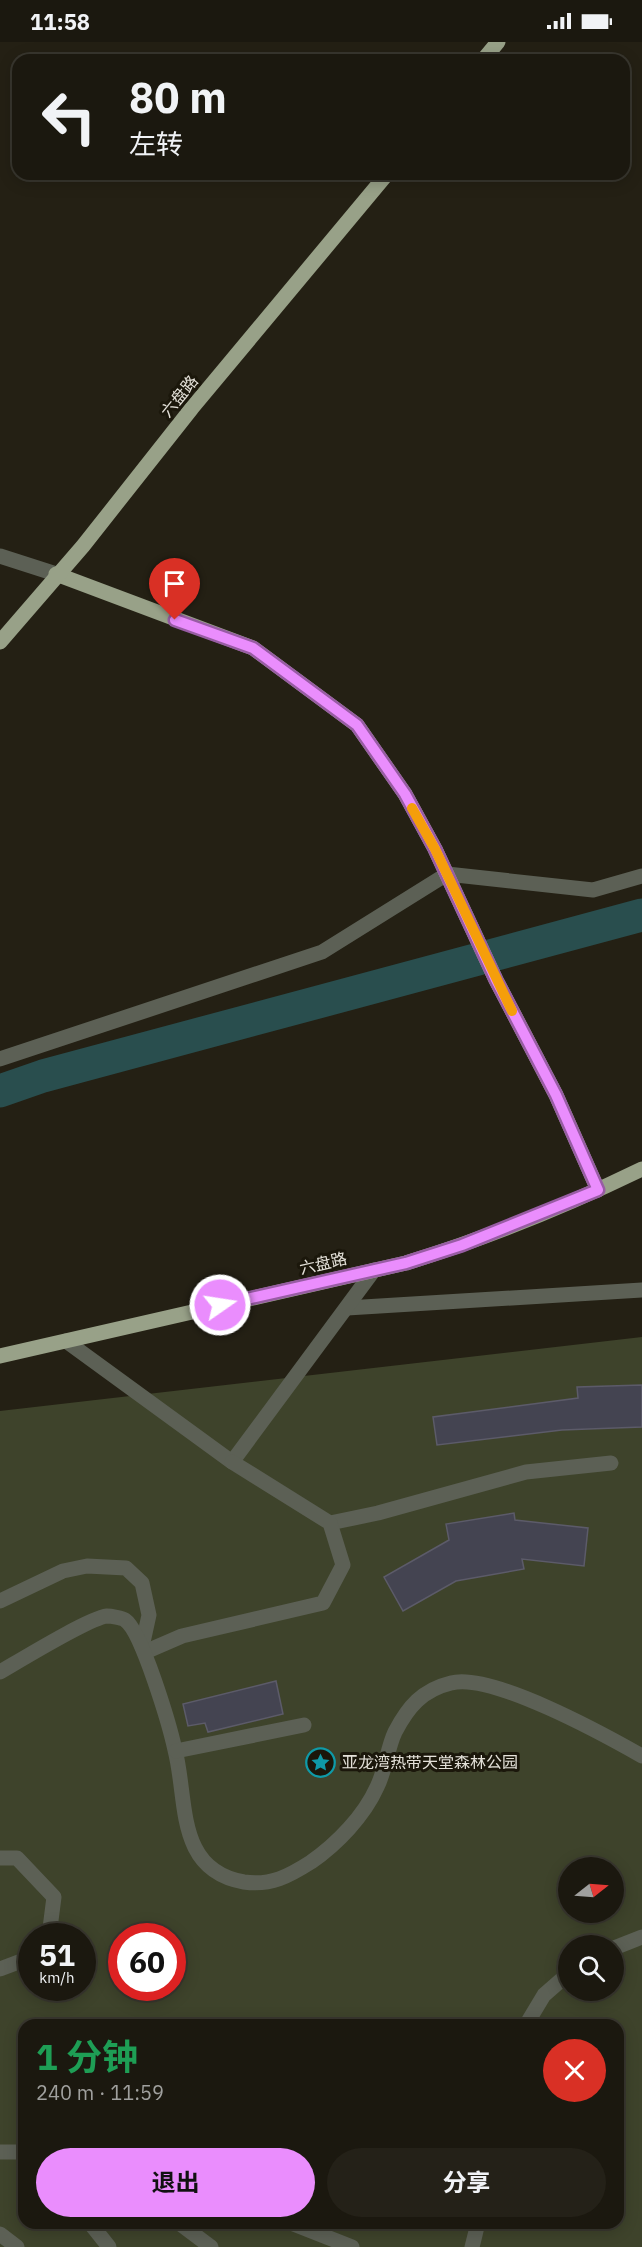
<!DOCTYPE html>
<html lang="zh">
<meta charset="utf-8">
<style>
body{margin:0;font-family:"IBM Plex Sans","Noto Sans SC",sans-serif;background:#242118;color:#f1f3f6;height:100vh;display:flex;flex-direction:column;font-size:22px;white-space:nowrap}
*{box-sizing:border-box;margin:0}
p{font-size:20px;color:#a0a09e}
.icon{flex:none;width:33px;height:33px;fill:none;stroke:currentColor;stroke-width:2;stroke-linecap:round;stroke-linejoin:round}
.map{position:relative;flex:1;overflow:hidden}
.sheet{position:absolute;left:18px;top:1977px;width:606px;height:210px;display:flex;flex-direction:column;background:#1b180f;border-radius:18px;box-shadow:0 3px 15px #0003,0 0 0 2px #39372f}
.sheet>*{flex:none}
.banner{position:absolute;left:12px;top:12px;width:618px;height:126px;border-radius:18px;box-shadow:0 3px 15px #0003,0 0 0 2px #39372f;background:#1b180f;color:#f1f3f6;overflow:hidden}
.needle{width:39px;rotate:73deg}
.tools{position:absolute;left:558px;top:1815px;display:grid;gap:12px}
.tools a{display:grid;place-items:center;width:66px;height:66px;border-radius:50%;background:#1b180f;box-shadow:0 3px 15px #0003,0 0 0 2px #39372f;font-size:30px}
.speed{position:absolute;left:18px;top:1881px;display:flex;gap:12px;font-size:30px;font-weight:700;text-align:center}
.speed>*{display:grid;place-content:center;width:78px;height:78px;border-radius:50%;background:#1b180f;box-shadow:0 3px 15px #0003,0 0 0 2px #39372f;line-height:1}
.speed small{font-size:15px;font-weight:400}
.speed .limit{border:9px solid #d22;background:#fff;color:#111}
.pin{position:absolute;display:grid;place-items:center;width:51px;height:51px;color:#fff;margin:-62px -26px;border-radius:50% 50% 50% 0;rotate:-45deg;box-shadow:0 0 6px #0007}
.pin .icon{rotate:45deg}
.me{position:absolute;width:66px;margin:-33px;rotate:77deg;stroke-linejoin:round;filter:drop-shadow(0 0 4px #0008)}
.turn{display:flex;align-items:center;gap:21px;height:126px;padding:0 18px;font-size:27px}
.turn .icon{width:78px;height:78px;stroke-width:2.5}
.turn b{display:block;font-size:42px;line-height:51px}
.round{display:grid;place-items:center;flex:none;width:63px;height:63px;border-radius:32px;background:#242118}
.head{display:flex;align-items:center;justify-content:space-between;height:102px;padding:0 18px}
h1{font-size:36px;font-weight:700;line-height:45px;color:#1e9e55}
.action{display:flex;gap:12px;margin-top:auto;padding:12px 18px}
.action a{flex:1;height:69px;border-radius:36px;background:#ea8dfd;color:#111;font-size:24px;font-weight:700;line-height:69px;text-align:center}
.action a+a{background:#242118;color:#f1f3f6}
.status{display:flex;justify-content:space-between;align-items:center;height:42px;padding:0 30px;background:#1b180f;direction:ltr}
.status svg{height:16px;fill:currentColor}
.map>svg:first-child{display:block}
.green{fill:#3e432b;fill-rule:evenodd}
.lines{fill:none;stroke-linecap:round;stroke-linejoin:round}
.canal{stroke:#294e4e;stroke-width:33}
.building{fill:#444451;stroke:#5c5b69;stroke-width:1.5}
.minor{stroke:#5c6055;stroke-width:15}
.major{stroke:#98a188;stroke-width:15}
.route-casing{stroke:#985ca4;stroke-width:15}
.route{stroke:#ea8dfd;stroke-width:10}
.slow{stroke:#f59e0b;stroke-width:10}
.labels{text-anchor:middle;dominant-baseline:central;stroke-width:6;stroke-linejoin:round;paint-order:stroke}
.street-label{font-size:16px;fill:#e4e1d9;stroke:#1b170b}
.poi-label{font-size:16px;fill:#e4e1d9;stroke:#1b170b;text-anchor:start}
</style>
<div class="status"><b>11:58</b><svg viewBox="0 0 49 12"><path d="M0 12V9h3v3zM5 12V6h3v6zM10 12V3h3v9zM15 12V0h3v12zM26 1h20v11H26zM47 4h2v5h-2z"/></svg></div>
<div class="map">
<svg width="642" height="2205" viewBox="0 0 642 2205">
<rect width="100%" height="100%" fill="#242014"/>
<path class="green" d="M642,1295V2205H0V1369ZM568,1826H614V1870H568ZM32,1894H82V1946H32ZM122,1894H172V1946H122ZM568,1904H614V1948H568ZM24,1983H618V2181H24Z"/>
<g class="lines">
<path class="canal" d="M0,1049L43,1034L642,873"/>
</g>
<g class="building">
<path d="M642,1343V1385L562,1388L437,1403L433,1375L578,1356L577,1345Z"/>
<path d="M514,1471L515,1478L588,1486L584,1524L522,1517L524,1527L456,1539L403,1569L384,1535L449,1498L446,1482Z"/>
<path d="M276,1639L283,1672L208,1690L205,1681L188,1684L183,1662Z"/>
</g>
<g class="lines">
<g class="minor">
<path d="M0,514L56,532"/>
<path d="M0,1017L322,910L447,832L593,848L642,834"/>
<path d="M347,1266L642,1248"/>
<path d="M66,1299L232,1420L374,1228"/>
<path d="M330,1481L378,1471L526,1430L611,1421"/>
<path d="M0,1559L63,1529L87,1524L126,1526L142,1541L149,1573L142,1605"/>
<path d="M145,1610L182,1594L323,1561L343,1523L330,1481L232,1420"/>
<path d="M0,1630C19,1619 89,1576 107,1574C111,1574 122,1576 125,1578C142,1589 170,1685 175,1708C188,1758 175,1828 244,1840C271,1844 289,1834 311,1820C337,1802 364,1774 377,1745C386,1727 387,1707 395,1690C408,1665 422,1648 451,1641C491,1630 605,1693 642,1714"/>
<path d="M176,1709L304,1683"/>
<path d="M0,1816H17L54,1855L49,1894"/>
<path d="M614,1906L642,1895"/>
<path d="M0,1927L32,1915"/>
<path d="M526,1983L544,1953L568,1932"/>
<path d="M0,2110H24"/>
<path d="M90,2181L109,2205"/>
<path d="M179,2181L211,2205"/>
<path d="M291,2181L352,2205"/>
<path d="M0,2192L17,2205"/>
<path d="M472,2205L478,2181"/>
</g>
<g class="major">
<path d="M483,18L498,0"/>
<path d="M56,532L253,606L357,683L405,752L435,807L496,938L556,1053L598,1148"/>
<path d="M0,600L83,504L192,366L387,132"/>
<path d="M0,1314L406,1221C487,1196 566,1164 642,1127"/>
</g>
</g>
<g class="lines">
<defs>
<path id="route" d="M175,578L253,606L357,683L405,752L435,807L496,938L556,1053L598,1148L462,1203L406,1221L220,1263"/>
</defs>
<use href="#route" class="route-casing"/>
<use href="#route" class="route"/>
<path class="slow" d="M412,766L435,807L512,969"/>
</g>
<defs>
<symbol id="sight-ring" viewBox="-11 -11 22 22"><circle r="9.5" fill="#1b170b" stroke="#0f9aa8" stroke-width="1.5"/><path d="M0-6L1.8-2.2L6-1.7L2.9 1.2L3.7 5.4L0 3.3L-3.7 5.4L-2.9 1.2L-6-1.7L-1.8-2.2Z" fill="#0f9aa8"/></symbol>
</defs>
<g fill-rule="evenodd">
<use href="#sight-ring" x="304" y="1704" width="33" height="33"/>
</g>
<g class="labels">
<g class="street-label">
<text transform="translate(179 354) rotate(-51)">六盘路</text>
<text transform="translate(323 1221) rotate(-13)">六盘路</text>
</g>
<g class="poi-label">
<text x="342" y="1720">亚龙湾热带天堂森林公园</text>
</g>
</g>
</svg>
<div class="tools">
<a><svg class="needle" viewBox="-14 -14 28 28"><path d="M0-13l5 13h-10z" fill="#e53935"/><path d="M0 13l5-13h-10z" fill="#a0a09e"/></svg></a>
<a><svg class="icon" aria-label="search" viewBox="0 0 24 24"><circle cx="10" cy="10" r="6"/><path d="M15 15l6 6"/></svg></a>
</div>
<div class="speed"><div>51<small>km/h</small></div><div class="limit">60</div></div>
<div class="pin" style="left:175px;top:578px;background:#d93025"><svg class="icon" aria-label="arrive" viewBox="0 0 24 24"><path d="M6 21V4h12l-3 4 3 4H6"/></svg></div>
<svg class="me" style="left:220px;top:1263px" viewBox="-20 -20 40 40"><circle r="17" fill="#ea8dfd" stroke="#fff" stroke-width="3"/><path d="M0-11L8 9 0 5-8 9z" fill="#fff"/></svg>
<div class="banner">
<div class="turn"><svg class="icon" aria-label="left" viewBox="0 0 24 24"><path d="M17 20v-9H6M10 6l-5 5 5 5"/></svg><div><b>80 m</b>左转</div></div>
</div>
<section class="sheet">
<div class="head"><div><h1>1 分钟</h1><p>240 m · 11:59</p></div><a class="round" style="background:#d93025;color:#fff"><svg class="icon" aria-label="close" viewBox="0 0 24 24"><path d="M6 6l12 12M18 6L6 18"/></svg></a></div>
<div class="action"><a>退出</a><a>分享</a></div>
</section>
</div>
